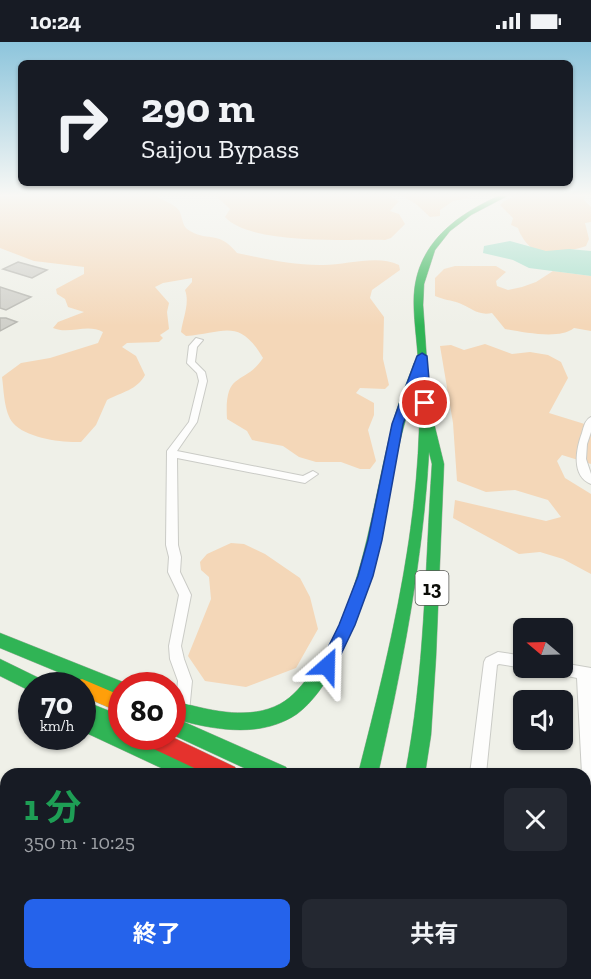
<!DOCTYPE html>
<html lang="ja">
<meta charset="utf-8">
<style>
body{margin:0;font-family:"Zilla Slab","Noto Sans JP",serif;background:#242831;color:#f1f3f6;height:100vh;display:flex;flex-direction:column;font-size:22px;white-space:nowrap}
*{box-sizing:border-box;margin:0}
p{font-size:20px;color:#9ea1a6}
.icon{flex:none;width:33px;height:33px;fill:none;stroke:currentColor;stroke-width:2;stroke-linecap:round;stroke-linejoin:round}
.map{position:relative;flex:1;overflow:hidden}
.panel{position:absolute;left:0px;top:726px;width:591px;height:212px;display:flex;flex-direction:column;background:#171b24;border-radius:18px 18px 0 0;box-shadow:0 2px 4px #0004}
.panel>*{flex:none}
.guide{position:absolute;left:18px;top:18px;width:555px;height:126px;border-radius:9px;box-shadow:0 2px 4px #0004;background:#171b24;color:#f1f3f6;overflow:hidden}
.needle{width:39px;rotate:289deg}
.buttons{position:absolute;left:513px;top:576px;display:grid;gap:12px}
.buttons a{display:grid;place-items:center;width:60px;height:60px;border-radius:9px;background:#171b24;box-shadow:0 2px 4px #0004;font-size:30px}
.speed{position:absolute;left:18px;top:630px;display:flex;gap:12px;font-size:30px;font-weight:700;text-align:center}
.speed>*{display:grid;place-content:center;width:78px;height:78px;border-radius:50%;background:#171b24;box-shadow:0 2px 4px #0004;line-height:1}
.speed small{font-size:15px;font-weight:400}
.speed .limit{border:9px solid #d22;background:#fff;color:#111}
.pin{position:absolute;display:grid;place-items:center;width:51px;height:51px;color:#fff;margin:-26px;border:3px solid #fff;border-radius:50%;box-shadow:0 2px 6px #0007}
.me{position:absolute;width:66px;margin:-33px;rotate:25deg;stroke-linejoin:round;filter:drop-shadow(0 0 4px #0008)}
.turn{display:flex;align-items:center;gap:21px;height:126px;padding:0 24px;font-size:27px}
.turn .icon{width:78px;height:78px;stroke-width:2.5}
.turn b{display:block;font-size:42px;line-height:51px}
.round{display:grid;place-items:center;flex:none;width:63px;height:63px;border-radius:9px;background:#242831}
.summary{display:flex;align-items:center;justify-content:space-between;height:102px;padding:0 24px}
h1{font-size:36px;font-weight:700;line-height:45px;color:#1e9e55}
.button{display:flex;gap:12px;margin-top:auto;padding:12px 24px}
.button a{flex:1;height:69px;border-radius:9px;background:#2563eb;color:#fff;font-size:24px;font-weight:700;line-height:69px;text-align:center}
.button a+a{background:#242831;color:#f1f3f6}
.status{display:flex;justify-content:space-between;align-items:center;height:42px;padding:0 30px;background:#171b24;direction:ltr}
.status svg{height:16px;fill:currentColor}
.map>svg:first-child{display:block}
.green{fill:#f4d7b8}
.water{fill:#a5dfcb}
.building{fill:#d0d0ca;stroke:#b8b8b2;stroke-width:1.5}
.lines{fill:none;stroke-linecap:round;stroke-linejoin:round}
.street-casing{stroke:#cacbc6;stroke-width:2}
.fast-casing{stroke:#a5b3a2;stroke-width:1}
.slow-casing{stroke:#a5b3a2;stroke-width:1}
.jam-casing{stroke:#a5b3a2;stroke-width:1}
.street{fill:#fdfdfc;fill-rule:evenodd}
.fast{fill:#30b455;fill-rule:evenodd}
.slow{fill:#ff9f0a;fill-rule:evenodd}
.jam{fill:#e5322d;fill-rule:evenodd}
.route{fill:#2563eb;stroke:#184099;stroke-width:1.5}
.labels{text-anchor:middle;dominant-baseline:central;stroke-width:4.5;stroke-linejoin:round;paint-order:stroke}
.shield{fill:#fff;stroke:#555652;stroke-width:1.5}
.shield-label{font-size:20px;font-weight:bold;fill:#0c0d08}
</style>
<div class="status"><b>10:24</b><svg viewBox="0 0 49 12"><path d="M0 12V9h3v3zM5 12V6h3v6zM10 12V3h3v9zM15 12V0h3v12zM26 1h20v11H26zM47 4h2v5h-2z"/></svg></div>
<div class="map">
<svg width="591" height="937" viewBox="0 0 591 937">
<rect width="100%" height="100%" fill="#eff0e8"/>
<g class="green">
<path d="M0,153L156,154C163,158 171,161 177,166C183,172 181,182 187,187C206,201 218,187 237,211C265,217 292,223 320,223C345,224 376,212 399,223L400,228L372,248L370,256L384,275L383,317L389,343L385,347L360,346L356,351L374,361V373L368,388L376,419L370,427H360L341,420H316L299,415L283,404L252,398L247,389L227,377C224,327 244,345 263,316C239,275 224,291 186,294L181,290C183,276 190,261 185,248L192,240V236L163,241L155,245L169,261L167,270L169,287L160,293L163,296L159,300L127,301L122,305L136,314L145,333C137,348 122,350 107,358L96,383L81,400C62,401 26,396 13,381C4,370 4,349 2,335L21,321L50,316L98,301L103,290C87,281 69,293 53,286L58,280L84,270L68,265L65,257L57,252L56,247L84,232V225L34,219L0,206Z"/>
<path d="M215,153H386L399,159L390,169L399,172L405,182L391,196L385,198C348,197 250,203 225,175L230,167Z"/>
<path d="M401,153H466L470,156L453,159L440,168V174L430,175L416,162Z"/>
<path d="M518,153H585L584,158L591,165V180L585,181L589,197L586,204C575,209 542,212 532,206C527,203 520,193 518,186L511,183L513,176L500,163L504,159Z"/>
<path d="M455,224H496L506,230L496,239L497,244L508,248L522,245L536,240L553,229L591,234V289L574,286C559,298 524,290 505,287L492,271C478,274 472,266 459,261C451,258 444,258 435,254V236L444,227Z"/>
<path d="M485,302L512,312L530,310L548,313L561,320L568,336L549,371L591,384V422L562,413L557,419L565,436L591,452V532L563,517L540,510L519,512L453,476L455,458L546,479L561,475L548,458L515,448L486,450L457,439L453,381L440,304L451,303L464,308Z"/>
<path d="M231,501L244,502L265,512L300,536L310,555L318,587L296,626L246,645L205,639L188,614L211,557L209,535L201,528L200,520L207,512Z"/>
</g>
<path class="water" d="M510,199L546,209L569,207L591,209V234L529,226L513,218L483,211L484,204Z"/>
<g class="building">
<path d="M18,220L47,228L32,236L3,227Z"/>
<path d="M0,245L31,255L6,268L0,266Z"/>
<path d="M0,276H6L17,280L0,289Z"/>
</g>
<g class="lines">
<defs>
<g id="street">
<path d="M196,296L203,298L197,305L195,320L205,330L207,339L197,380L177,409L303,434L313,429L318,432L305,441L177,416L178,503L181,515L180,530L191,553L181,604L184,617L192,639L189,670L187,675L182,677L177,675L175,670L178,639L170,617L169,604L179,553L168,530L169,515L166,503L167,409L189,380L199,339L197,331L187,321L189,304Z"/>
<path d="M591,375V390L587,402L586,417L591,432V442C571,434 576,407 582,391C584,384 585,378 591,375Z"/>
<path d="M498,610L524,614V626H525H524L499,622L497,623L486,732H470L484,620L486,616Z"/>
<path d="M562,621L591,626V755L585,751V732H582L577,636L548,630L546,626H562Z"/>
<path d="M585,921H591V937H579L576,932H585Z"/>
<rect x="446" y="932" width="18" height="5"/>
<path d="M473,932H572L570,937H471Z"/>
</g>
<g id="fast">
<path d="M501,153H509L471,173L450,189L435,208L424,242L423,263L430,365L444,422L436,615L431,693L425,732H405C425,631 425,525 432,422L429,410C423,519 402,626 378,732H358C391,604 424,470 419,336C383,433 385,532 334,625C325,642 313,660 297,672C263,695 220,689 182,679L286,725L289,732H257L173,693L172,683L180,678L176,676L173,670L176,664L182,661C213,669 250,678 280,662C293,655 303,642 312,630C364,559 371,464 393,381C398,360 407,341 414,321L418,318C417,297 413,274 414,253C417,201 457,172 501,153Z"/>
<path d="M0,591L128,642L129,644H122V656L116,654L0,606Z"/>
<path d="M0,617L43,638L46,644H32V650L0,634Z"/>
<path d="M82,658L122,674V694H136L202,725L205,732H174L82,689Z"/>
<path d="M211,932H235L234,937H210Z"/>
<path d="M368,932H392L390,937H366Z"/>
</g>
<g id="slow">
<path d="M82,637L122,654V671L82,654V644H74L76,639Z"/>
<path d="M303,932H327L325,937H301Z"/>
</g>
<path id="jam" d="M139,694H170L235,725L238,732H207L141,701Z"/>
</defs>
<use href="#street" class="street-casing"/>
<use href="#fast" class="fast-casing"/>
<use href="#slow" class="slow-casing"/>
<use href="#jam" class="jam-casing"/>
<use href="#street" class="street"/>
<use href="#fast" class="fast"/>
<use href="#slow" class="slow"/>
<use href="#jam" class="jam"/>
</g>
<linearGradient id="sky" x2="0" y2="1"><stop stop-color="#8dc5dc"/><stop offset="0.54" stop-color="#f8f8f5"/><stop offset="1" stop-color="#f8f8f5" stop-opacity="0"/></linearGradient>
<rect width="591" height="284" fill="url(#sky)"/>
<path class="route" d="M422,311L427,314L431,361L425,364L420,361L419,339L403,382L382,498L373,534L355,583L333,629L327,632L321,629L319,624L339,583L358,534L368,498L392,382L417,314Z"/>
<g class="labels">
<rect class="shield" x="415.5" y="529" width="33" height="34" rx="4.5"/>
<g class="shield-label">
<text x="432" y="546">13</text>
</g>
</g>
</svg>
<div class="buttons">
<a><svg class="needle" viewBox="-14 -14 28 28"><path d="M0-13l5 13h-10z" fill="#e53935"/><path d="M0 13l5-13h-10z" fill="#9ea1a6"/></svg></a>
<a><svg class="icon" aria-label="sound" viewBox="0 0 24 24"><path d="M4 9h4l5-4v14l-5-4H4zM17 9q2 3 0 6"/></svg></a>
</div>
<div class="speed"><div>70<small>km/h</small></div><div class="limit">80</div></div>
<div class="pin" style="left:425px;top:361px;background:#d93025"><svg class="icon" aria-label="arrive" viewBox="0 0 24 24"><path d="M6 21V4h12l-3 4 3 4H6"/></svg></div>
<svg class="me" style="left:327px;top:624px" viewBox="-20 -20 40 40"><path d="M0-17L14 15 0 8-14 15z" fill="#2563eb" stroke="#fff" stroke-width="4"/></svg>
<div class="guide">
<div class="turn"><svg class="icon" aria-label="right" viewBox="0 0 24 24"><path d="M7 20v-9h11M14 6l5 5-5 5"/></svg><div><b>290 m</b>Saijou Bypass</div></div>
</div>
<section class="panel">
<div class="summary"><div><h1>1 分</h1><p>350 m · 10:25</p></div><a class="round"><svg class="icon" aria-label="close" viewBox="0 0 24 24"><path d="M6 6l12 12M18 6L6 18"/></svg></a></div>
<div class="button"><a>終了</a><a>共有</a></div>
</section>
</div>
